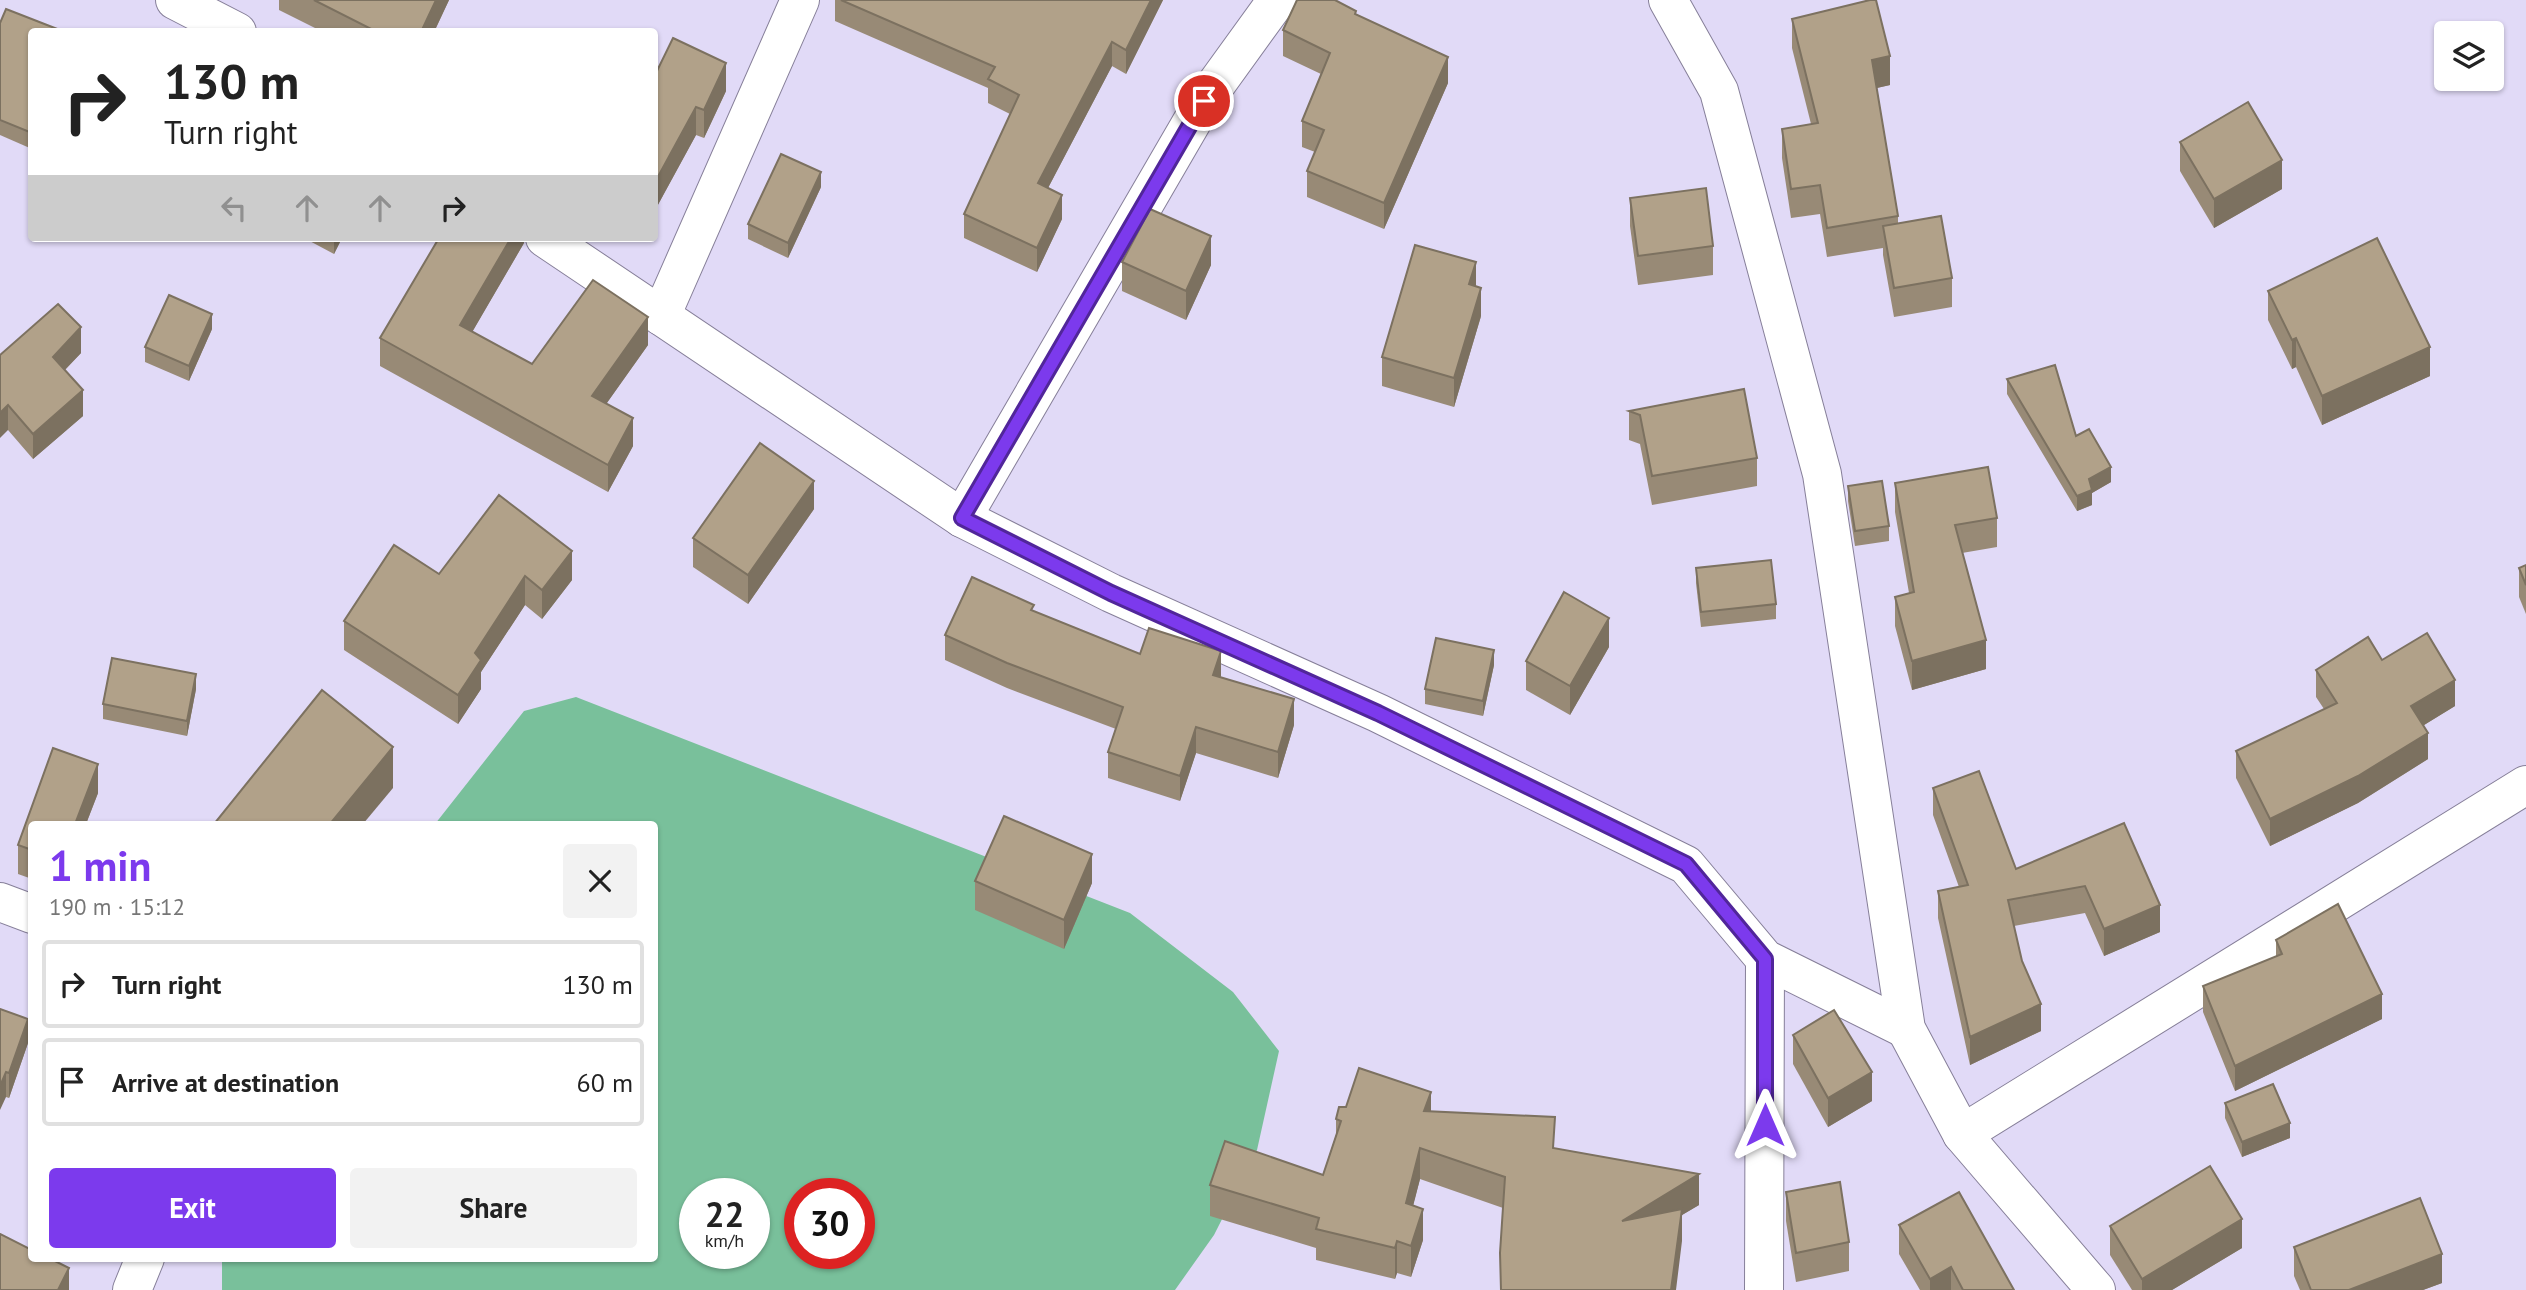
<!DOCTYPE html>
<meta charset="utf-8">
<style>
body{margin:0;font-family:"PT Sans",sans-serif;background:#f2f2f2;color:#222;height:100vh;display:flex;flex-direction:column;font-size:26px;white-space:nowrap}
*{box-sizing:border-box;margin:0}
p{font-size:23px;color:#767676}
.icon{flex:none;width:38px;height:38px;fill:none;stroke:currentColor;stroke-width:2;stroke-linecap:round;stroke-linejoin:round}
.map{position:relative;flex:1;overflow:hidden}
.drawer{position:absolute;left:28px;top:821px;width:630px;height:441px;display:flex;flex-direction:column;background:#fff;border-radius:7px;box-shadow:0 2px 5px #0004}
.drawer>*{flex:none}
.hud{position:absolute;left:28px;top:28px;width:630px;height:214px;border-radius:7px;box-shadow:0 2px 5px #0004;background:#fff;color:#222;overflow:hidden}
.buttons{position:absolute;left:2434px;top:21px;display:grid;gap:14px}
.buttons a{display:grid;place-items:center;width:70px;height:70px;border-radius:7px;background:#fff;box-shadow:0 2px 5px #0004;font-size:35px}
.speed{position:absolute;left:679px;top:1178px;display:flex;gap:14px;font-size:35px;font-weight:700;text-align:center}
.speed>*{display:grid;place-content:center;width:91px;height:91px;border-radius:50%;background:#fff;box-shadow:0 2px 5px #0004;line-height:1}
.speed small{font-size:18px;font-weight:400}
.speed .limit{border:10px solid #d22;background:#fff;color:#111}
.pin{position:absolute;display:grid;place-items:center;width:60px;height:60px;color:#fff;margin:-30px;border:4px solid #fff;border-radius:50%;box-shadow:0 2px 7px #0007}
.me{position:absolute;width:77px;margin:-38px;rotate:0deg;stroke-linejoin:round;filter:drop-shadow(0 0 5px #0008)}
.turn{display:flex;align-items:center;gap:24px;height:147px;padding:0 21px;font-size:32px}
.turn .icon{width:91px;height:91px;stroke-width:2.5}
.turn b{display:block;font-size:49px;line-height:60px}
.lanes{display:flex;align-items:center;height:66px;padding:0 21px;background:#0003;justify-content:center;gap:35px;direction:ltr}
.lanes .off{opacity:.35}
.round{display:grid;place-items:center;flex:none;width:74px;height:74px;border-radius:7px;background:#f2f2f2}
.overview{display:flex;align-items:center;justify-content:space-between;height:119px;padding:0 21px}
h1{font-size:42px;font-weight:700;line-height:52px;color:#7c3aed}
.primary-button{display:flex;gap:14px;margin-top:auto;padding:14px 21px}
.primary-button a{flex:1;height:80px;border-radius:7px;background:#7c3aed;color:#fff;font-size:28px;font-weight:700;line-height:80px;text-align:center}
.primary-button a+a{background:#f2f2f2;color:#222}
ul{padding:0;list-style:none}
li{display:flex;align-items:center;gap:21px;height:88px;margin:0 14px 10px;padding:0 7px;border:4px solid #e0e0e0;border-radius:7px}
li div{flex:1}
li b{display:block;font-size:26px}
li em{font-style:normal}
.map>svg:first-child{display:block}
.green{fill:#79c09b;fill-rule:evenodd}
.lines{fill:none;stroke-linecap:round;stroke-linejoin:round}
.minor-casing{stroke:#867f99;stroke-width:40}
.minor{stroke:#fff;stroke-width:38}
.wall{fill:#988a76}
.shaded-wall{fill:#7c7160}
.building{fill:#b1a189;stroke:#7c7160;stroke-width:2}
.route-casing{stroke:#51269a;stroke-width:18}
.route{stroke:#7c3aed;stroke-width:12}
</style>
<div class="map">
<svg width="2526" height="1290" viewBox="0 0 2526 1290">
<rect width="100%" height="100%" fill="#e1daf7"/>
<path class="green" d="M576,697L1130,913L1233,992L1279,1051L1257,1150L1214,1235L1175,1290H222V1258H654V824H435L524,711ZM695,1194H754V1253H695ZM800,1194H859V1253H800Z"/>
<g class="lines">
<defs>
<g id="minor">
<path d="M175,0L237,32"/>
<path d="M1668,0L1719,91L1822,474L1906,1029L1962,1134L2096,1290"/>
<path d="M545,238L962,518L1111,593L1378,713L1686,865L1765,959L1906,1029"/>
<path d="M661,316L800,0"/>
<path d="M962,518L1204,101L1277,0"/>
<path d="M0,902L32,914"/>
<path d="M1962,1134L2526,785"/>
<path d="M132,1290L145,1258"/>
<path d="M1764,1290L1765,959"/>
</g>
</defs>
<use href="#minor" class="minor-casing"/>
<use href="#minor" class="minor"/>
</g>
<g class="wall">
<path d="M279,0H449L434,32H323L279,10Z"/>
<path d="M835,0H1163L1126,74L1112,66L1048,188L1062,219L1037,272L964,238V214L1010,114L988,103V88L835,21Z"/>
<path d="M1356,15L1448,83L1384,229L1307,197V171L1315,152L1302,147V121L1321,74L1283,56V30Z"/>
<path d="M1792,19L1890,85L1877,88L1898,216V223L1952,278V307L1894,317L1883,255V248L1827,257L1820,214L1791,218L1782,158V129L1811,124L1792,48Z"/>
<path d="M0,23L32,32V149L0,135Z"/>
<path d="M654,77L726,91L704,138L696,135L654,212Z"/>
<path d="M2180,142L2282,189L2214,228L2180,171Z"/>
<path d="M821,187L788,258L748,239V224Z"/>
<path d="M1630,198L1713,246V275L1638,285L1630,226Z"/>
<path d="M304,238H342L334,254Z"/>
<path d="M524,243L472,332L532,364L648,345L606,404L633,446L608,492L380,366V338Z"/>
<path d="M1122,262L1211,265L1186,320L1122,291Z"/>
<path d="M2268,291L2430,376L2322,425L2296,367L2292,369L2268,320Z"/>
<path d="M1481,316L1454,407L1382,386V357Z"/>
<path d="M212,329L189,381L145,362V347Z"/>
<path d="M81,353L65,370L83,416L33,459L8,430L0,355Z"/>
<path d="M2007,379L2076,436L2111,482L2092,493V505L2077,511L2007,394Z"/>
<path d="M1629,411L1757,458V486L1652,505L1640,444L1629,440Z"/>
<path d="M1895,483L1997,518V547L1962,553L1986,669L1912,690L1895,626V597L1909,593L1895,512Z"/>
<path d="M1848,486L1889,526V541L1855,546L1848,501Z"/>
<path d="M499,495L572,580L542,619L525,605L481,672V689L458,724L344,650V621L439,574Z"/>
<path d="M814,509L748,604L693,567V538Z"/>
<path d="M2526,565V614L2519,597V568Z"/>
<path d="M1696,568L1776,604V619L1701,627L1696,583Z"/>
<path d="M1034,611L1140,654L1220,677L1294,725L1278,778L1196,753L1180,801L1108,778V752L1116,729L1007,688L945,660V635Z"/>
<path d="M1609,647L1570,715L1526,690V661Z"/>
<path d="M2382,660L2455,706L2424,725L2428,759L2358,803L2270,846L2236,778V751L2324,709L2316,697V670Z"/>
<path d="M1494,665L1483,716L1425,704V689Z"/>
<path d="M196,689L187,736L103,719V704Z"/>
<path d="M53,748L98,764V793L86,824H32V879L18,874V845Z"/>
<path d="M1933,788L2016,869L2124,823L2160,932L2104,956L2085,913L2014,926L2022,961L2041,1031L1970,1065L1938,918V891L1959,887L1933,815Z"/>
<path d="M975,881L1092,883L1064,949L975,910Z"/>
<path d="M2276,940L2382,1019L2235,1091L2203,1012V986L2276,957Z"/>
<path d="M0,1009L28,1043L9,1098L6,1097Z"/>
<path d="M1793,1035L1872,1101L1828,1127L1793,1064Z"/>
<path d="M2225,1103L2290,1138L2242,1157L2225,1118Z"/>
<path d="M1431,1111L1555,1148L1699,1205L1682,1215V1241L1503,1208L1420,1179L1413,1205L1423,1240L1411,1277L1397,1273L1395,1279L1316,1260V1248L1210,1216V1185L1323,1175L1336,1135V1119Z"/>
<path d="M1786,1192L1849,1242V1271L1796,1282L1786,1221Z"/>
<path d="M1899,1225L2014,1290H1920L1899,1254Z"/>
<path d="M2110,1226L2242,1248L2172,1290H2132L2110,1255Z"/>
<path d="M2294,1247L2442,1283L2423,1290H2300L2294,1276Z"/>
</g>
<g class="shaded-wall">
<path d="M436,0H449L434,32H421Z"/>
<path d="M1151,0H1163L1126,74V50Z"/>
<path d="M1112,42V66L1038,207V183Z"/>
<path d="M1890,56V85L1872,89V60Z"/>
<path d="M1448,57V83L1384,229V203Z"/>
<path d="M726,63V91L704,138V110Z"/>
<path d="M696,107V135L654,212V184Z"/>
<path d="M2282,160V189L2214,228V199Z"/>
<path d="M821,172V187L788,258V243Z"/>
<path d="M1062,195V219L1037,272V248Z"/>
<path d="M1211,236V265L1186,320V291Z"/>
<path d="M334,238H342L334,254Z"/>
<path d="M511,238H525L524,243L460,353V325Z"/>
<path d="M1476,262V291L1469,284Z"/>
<path d="M1481,288V316L1454,407V378Z"/>
<path d="M212,314V329L189,381V366Z"/>
<path d="M648,317V345L592,424V396Z"/>
<path d="M81,327V353L53,382V357Z"/>
<path d="M2296,338V367L2292,369V340Z"/>
<path d="M2430,347V376L2322,425V396Z"/>
<path d="M83,390V416L33,459V434Z"/>
<path d="M8,405V430L0,438V413Z"/>
<path d="M633,418V446L608,492V465Z"/>
<path d="M2111,467V482L2092,493V505L2077,511V496L2089,479Z"/>
<path d="M814,481V509L748,604V575Z"/>
<path d="M572,551V580L542,619V590Z"/>
<path d="M525,576V605L481,672V689L458,724V695L475,653Z"/>
<path d="M1609,618V647L1570,715V686Z"/>
<path d="M1986,640V669L1912,690V661Z"/>
<path d="M1494,650V665L1483,716V701Z"/>
<path d="M1221,651V676L1213,700V675Z"/>
<path d="M196,674V689L187,736V721Z"/>
<path d="M2455,680V706L2411,733V706Z"/>
<path d="M1294,699V725L1278,778V752Z"/>
<path d="M1196,727V753L1180,801V776Z"/>
<path d="M2428,733V759L2358,803L2270,846V819Z"/>
<path d="M393,747V788L363,824H330Z"/>
<path d="M98,764V793L86,824H75Z"/>
<path d="M1092,854V883L1064,949V920Z"/>
<path d="M2160,905V932L2104,956V929Z"/>
<path d="M2382,994V1019L2235,1091V1066Z"/>
<path d="M2041,1004V1031L1970,1065V1037Z"/>
<path d="M28,1019V1043L9,1098V1073Z"/>
<path d="M6,1072V1097L0,1110V1086Z"/>
<path d="M1872,1072V1101L1828,1127V1098Z"/>
<path d="M1431,1092V1124L1424,1111Z"/>
<path d="M2290,1123V1138L2242,1157V1142Z"/>
<path d="M1420,1148V1179L1406,1234V1203Z"/>
<path d="M1699,1174V1205L1682,1215V1241L1676,1290H1671L1622,1221Z"/>
<path d="M1423,1209V1240L1411,1277V1246Z"/>
<path d="M2242,1219V1248L2172,1290H2142V1279Z"/>
<path d="M1397,1241V1273L1395,1279V1248Z"/>
<path d="M2442,1254V1283L2423,1290H2349Z"/>
<path d="M1951,1267V1290H1930V1279Z"/>
<path d="M69,1268V1290H58Z"/>
</g>
<g class="building">
<path d="M314,0H436L421,32H377Z"/>
<path d="M841,0H1151L1126,50L1112,42L1038,183L1062,195L1037,248L964,214L1019,95L988,79L995,67Z"/>
<path d="M1297,0H1335L1356,11L1355,14L1448,57L1384,203L1307,171L1324,130L1302,121L1330,53L1283,30Z"/>
<path d="M1870,0H1876L1890,56L1872,60L1898,216L1827,228L1820,185L1791,189L1782,129L1818,123L1792,19Z"/>
<path d="M6,9L65,32H32V133L0,120V23Z"/>
<path d="M673,38L726,63L704,110L696,107L654,184V77Z"/>
<path d="M2248,102L2282,160L2214,199L2180,142Z"/>
<path d="M781,154L821,172L788,243L748,224Z"/>
<path d="M1706,188L1713,246L1638,256L1630,198Z"/>
<path d="M1150,209L1211,236L1186,291L1122,262Z"/>
<path d="M1941,216L1952,278L1894,288L1883,226Z"/>
<path d="M439,238H511L460,325L532,364L593,280L648,317L592,396L633,418L608,465L380,338Z"/>
<path d="M2377,238L2430,347L2322,396L2296,338L2292,340L2268,291Z"/>
<path d="M1415,245L1476,262L1469,284L1481,288L1454,378L1382,357Z"/>
<path d="M169,295L212,314L189,366L145,347Z"/>
<path d="M58,304L81,327L53,357L83,390L33,434L8,405L0,413V355Z"/>
<path d="M2055,365L2076,436L2089,429L2111,467L2089,479L2092,490L2077,496L2007,379Z"/>
<path d="M1744,389L1757,458L1652,476L1640,415L1629,411Z"/>
<path d="M760,443L814,481L748,575L693,538Z"/>
<path d="M1988,467L1997,518L1955,525L1986,640L1912,661L1895,597L1914,592L1895,483Z"/>
<path d="M1882,481L1889,526L1855,531L1848,486Z"/>
<path d="M499,495L572,551L542,590L525,576L475,653L481,660L458,695L344,621L394,545L439,574Z"/>
<path d="M1771,560L1776,604L1701,612L1696,568Z"/>
<path d="M2526,565V585L2519,568Z"/>
<path d="M972,577L1034,605L1031,610L1140,654L1149,628L1221,651L1213,675L1294,699L1278,752L1196,727L1180,776L1108,752L1123,707L1007,663L945,635Z"/>
<path d="M1564,592L1609,618L1570,686L1526,661Z"/>
<path d="M2427,633L2455,680L2411,706L2428,733L2358,776L2270,819L2236,751L2337,703L2316,670L2368,637L2382,660Z"/>
<path d="M1436,638L1494,650L1483,701L1425,689Z"/>
<path d="M112,658L196,674L187,721L103,704Z"/>
<path d="M322,690L393,747L330,824H214Z"/>
<path d="M53,748L98,764L75,824H32V850L18,845Z"/>
<path d="M1979,771L2016,869L2124,823L2160,905L2104,929L2085,886L2008,900L2022,961L2041,1004L1970,1037L1938,891L1968,885L1933,788Z"/>
<path d="M1004,816L1092,854L1064,920L975,881Z"/>
<path d="M2338,904L2382,994L2235,1066L2203,986L2282,954L2276,940Z"/>
<path d="M0,1009L28,1019L9,1073L6,1072L0,1086Z"/>
<path d="M1834,1010L1872,1072L1828,1098L1793,1035Z"/>
<path d="M1359,1068L1431,1092L1424,1111L1555,1117L1553,1148L1699,1174L1622,1221L1682,1209L1671,1290H1501L1500,1253L1505,1177L1420,1148L1406,1203L1423,1209L1411,1246L1397,1241L1395,1248L1316,1229L1319,1218L1210,1185L1225,1141L1323,1175L1341,1121L1336,1119L1339,1107H1346Z"/>
<path d="M2273,1084L2290,1123L2242,1142L2225,1103Z"/>
<path d="M2210,1166L2242,1219L2142,1279L2110,1226Z"/>
<path d="M1840,1182L1849,1242L1796,1253L1786,1192Z"/>
<path d="M1959,1192L2014,1290H1963L1951,1267L1930,1279L1899,1225Z"/>
<path d="M2420,1198L2442,1254L2349,1290H2311L2294,1247Z"/>
<path d="M0,1234L32,1250V1258H49L69,1268L58,1290H0Z"/>
</g>
<g class="lines">
<defs>
<path id="route" d="M1204,101L962,518L1111,593L1378,713L1686,864L1765,959V1125"/>
</defs>
<use href="#route" class="route-casing"/>
<use href="#route" class="route"/>
</g>
</svg>
<div class="buttons">
<a><svg class="icon" aria-label="layers" viewBox="0 0 24 24"><path d="M12 4l9 5-9 5-9-5zM3 14l9 5 9-5"/></svg></a>
</div>
<div class="speed"><div>22<small>km/h</small></div><div class="limit">30</div></div>
<div class="pin" style="left:1204px;top:101px;background:#d93025"><svg class="icon" aria-label="arrive" viewBox="0 0 24 24"><path d="M6 21V4h12l-3 4 3 4H6"/></svg></div>
<svg class="me" style="left:1765px;top:1125px" viewBox="-20 -20 40 40"><path d="M0-17L14 15 0 8-14 15z" fill="#7c3aed" stroke="#fff" stroke-width="4"/></svg>
<div class="hud">
<div class="turn"><svg class="icon" aria-label="right" viewBox="0 0 24 24"><path d="M7 20v-9h11M14 6l5 5-5 5"/></svg><div><b>130 m</b>Turn right</div></div>
<div class="lanes"><svg class="icon off" aria-label="left" viewBox="0 0 24 24"><path d="M17 20v-9H6M10 6l-5 5 5 5"/></svg><svg class="icon off" aria-label="ahead" viewBox="0 0 24 24"><path d="M12 20V5M6 11l6-6 6 6"/></svg><svg class="icon off" aria-label="ahead" viewBox="0 0 24 24"><path d="M12 20V5M6 11l6-6 6 6"/></svg><svg class="icon" aria-label="right" viewBox="0 0 24 24"><path d="M7 20v-9h11M14 6l5 5-5 5"/></svg></div>
</div>
<section class="drawer">
<div class="overview"><div><h1>1 min</h1><p>190 m · 15:12</p></div><a class="round"><svg class="icon" aria-label="close" viewBox="0 0 24 24"><path d="M6 6l12 12M18 6L6 18"/></svg></a></div>
<ul>
<li><svg class="icon" aria-label="right" viewBox="0 0 24 24"><path d="M7 20v-9h11M14 6l5 5-5 5"/></svg><div><b>Turn right</b></div><em>130 m</em></li>
<li><svg class="icon" aria-label="arrive" viewBox="0 0 24 24"><path d="M6 21V4h12l-3 4 3 4H6"/></svg><div><b>Arrive at destination</b></div><em>60 m</em></li>
</ul>
<div class="primary-button"><a>Exit</a><a>Share</a></div>
</section>
</div>
